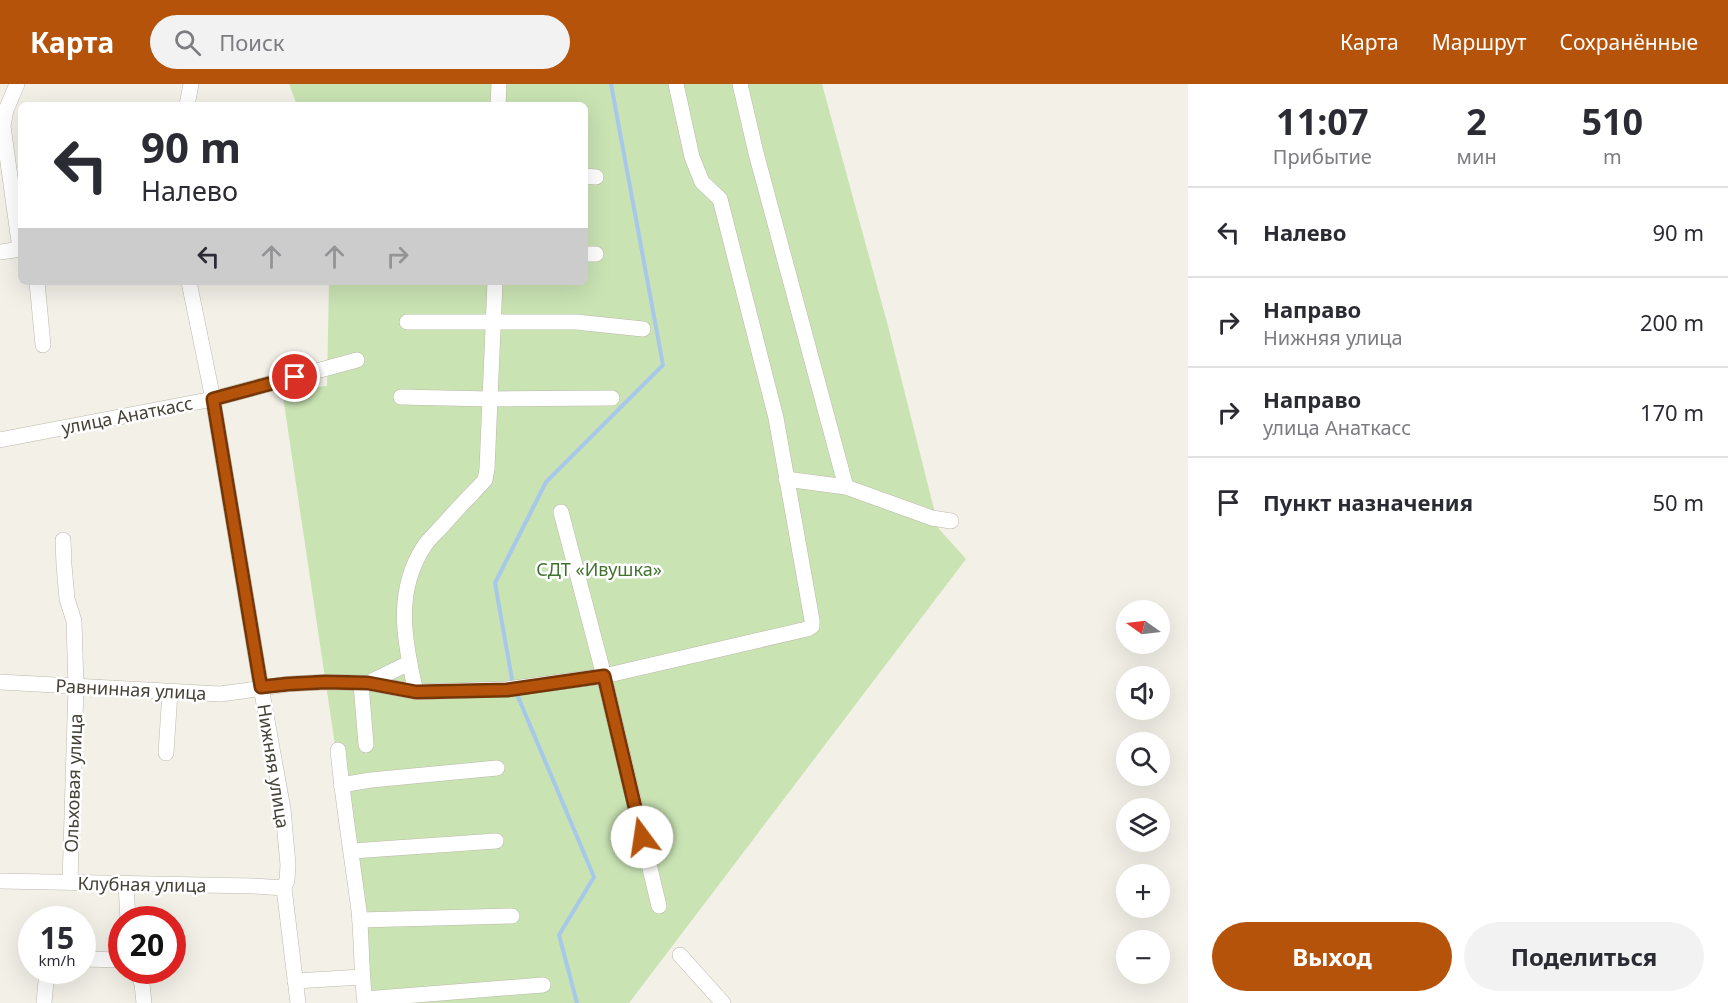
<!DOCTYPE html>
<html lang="ru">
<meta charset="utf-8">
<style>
body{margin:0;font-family:"Noto Sans",sans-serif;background:#f2f2f3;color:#2b2b33;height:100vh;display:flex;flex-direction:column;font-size:22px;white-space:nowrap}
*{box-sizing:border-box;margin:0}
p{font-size:20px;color:#7c7c81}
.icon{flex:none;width:33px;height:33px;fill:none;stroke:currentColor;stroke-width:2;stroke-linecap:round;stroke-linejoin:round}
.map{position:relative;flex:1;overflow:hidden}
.drawer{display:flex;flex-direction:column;background:#fff;width:540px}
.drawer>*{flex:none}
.top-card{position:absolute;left:18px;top:18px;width:570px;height:183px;border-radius:9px;box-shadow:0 6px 24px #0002;background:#fff;color:#2b2b33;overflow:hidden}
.needle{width:39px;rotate:284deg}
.buttons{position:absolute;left:1116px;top:516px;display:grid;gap:12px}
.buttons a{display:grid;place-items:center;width:54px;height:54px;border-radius:50%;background:#fff;box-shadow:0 6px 24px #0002;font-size:30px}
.speed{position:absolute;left:18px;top:822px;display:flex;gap:12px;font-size:30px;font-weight:700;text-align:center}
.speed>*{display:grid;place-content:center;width:78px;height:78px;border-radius:50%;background:#fff;box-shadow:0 6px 24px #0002;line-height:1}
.speed small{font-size:15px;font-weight:400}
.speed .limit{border:9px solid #d22;background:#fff;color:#111}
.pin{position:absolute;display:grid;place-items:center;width:51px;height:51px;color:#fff;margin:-26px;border:3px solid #fff;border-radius:50%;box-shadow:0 2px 6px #0007}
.me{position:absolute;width:66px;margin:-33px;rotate:346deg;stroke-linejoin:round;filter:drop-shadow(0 0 4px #0008)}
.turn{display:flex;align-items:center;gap:21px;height:126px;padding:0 24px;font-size:27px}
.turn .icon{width:78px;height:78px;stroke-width:2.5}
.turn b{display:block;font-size:42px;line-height:51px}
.lanes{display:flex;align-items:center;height:57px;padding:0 24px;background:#0003;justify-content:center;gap:30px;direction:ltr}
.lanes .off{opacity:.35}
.eta{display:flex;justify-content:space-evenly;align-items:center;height:102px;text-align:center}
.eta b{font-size:36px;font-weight:700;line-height:42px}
.primary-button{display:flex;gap:12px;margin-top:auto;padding:12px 24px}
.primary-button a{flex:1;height:69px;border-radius:36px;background:#b45309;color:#fff;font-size:24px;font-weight:700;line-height:69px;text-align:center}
.primary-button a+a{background:#f2f2f3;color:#2b2b33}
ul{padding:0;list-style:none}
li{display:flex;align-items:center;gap:18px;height:90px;padding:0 24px;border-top:2px solid #e1e1e2}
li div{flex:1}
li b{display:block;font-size:22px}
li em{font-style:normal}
header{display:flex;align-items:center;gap:36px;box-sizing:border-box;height:84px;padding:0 30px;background:#b45309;color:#fff}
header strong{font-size:28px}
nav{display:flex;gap:33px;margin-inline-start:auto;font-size:21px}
.search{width:420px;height:54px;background:#f2f2f3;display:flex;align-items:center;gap:15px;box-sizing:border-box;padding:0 21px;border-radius:33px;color:#7c7c81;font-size:22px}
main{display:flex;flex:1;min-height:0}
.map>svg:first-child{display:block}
.green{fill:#c9e3b3}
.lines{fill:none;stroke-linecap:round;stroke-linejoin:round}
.stream{stroke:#a8c8ea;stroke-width:4}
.minor-casing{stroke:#bdb8ab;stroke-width:16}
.minor{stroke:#fff;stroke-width:15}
.route-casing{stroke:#753606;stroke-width:15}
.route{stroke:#b45309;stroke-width:10}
.labels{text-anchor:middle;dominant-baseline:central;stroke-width:5;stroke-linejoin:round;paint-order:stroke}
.street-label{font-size:18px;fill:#454137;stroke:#fff}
.park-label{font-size:18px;fill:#41722f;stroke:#fff}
</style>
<header>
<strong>Карта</strong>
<div class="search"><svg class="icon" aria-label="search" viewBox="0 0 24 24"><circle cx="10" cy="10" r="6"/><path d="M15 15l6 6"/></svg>Поиск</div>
<nav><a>Карта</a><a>Маршрут</a><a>Сохранённые</a></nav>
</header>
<main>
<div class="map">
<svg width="1188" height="919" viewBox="0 0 1188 919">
<rect width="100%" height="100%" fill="#f2f0e7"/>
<path class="green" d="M289,0H822L888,242L939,445L966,475L629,919H365L341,701L282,306L327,302L329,198H585V21H297Z"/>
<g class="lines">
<g class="stream">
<path d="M513,601L495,499L546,398L663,281L611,0"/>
<path d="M516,608L594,793L559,851L577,919"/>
</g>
<defs>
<g id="minor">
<path d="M17,0L6,26L3,42L20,165"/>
<path d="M740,0L756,69L846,403"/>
<path d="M187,21L191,0"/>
<path d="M498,21L499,0"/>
<path d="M585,92L596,93"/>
<path d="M0,168L21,165"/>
<path d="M585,170H596"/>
<path d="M37,198L43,261"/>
<path d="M189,198L213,315L261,603L283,725L288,781L287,796L284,804L298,919"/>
<path d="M407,238H576L643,245"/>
<path d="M401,313L490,315L612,314"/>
<path d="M0,356L213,315L357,276"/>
<path d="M786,395L846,403L932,434L951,437"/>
<path d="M561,428L604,592L659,822"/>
<path d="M63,456L64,481L67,515L74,537L76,602L70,798"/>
<path d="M0,598L220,610L243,607L288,600L326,598L368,599L416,608L507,605L604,592L807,545L812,542V536L776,334L720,115L702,98L692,73L676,0"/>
<path d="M361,599L366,661"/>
<path d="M368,599L409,579"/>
<path d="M416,608C404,557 394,507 425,461C431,453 438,447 444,440C457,425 471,411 485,396L487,385L495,198"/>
<path d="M338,666C343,719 352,773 359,827C362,857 361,888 365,919"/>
<path d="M166,669L170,608"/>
<path d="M341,701L371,696L497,684"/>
<path d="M352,767L496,757"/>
<path d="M0,797L253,802L284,804"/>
<path d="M126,800L128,836"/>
<path d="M360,836L512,832"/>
<path d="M680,871L723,919"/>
<path d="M82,875L122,876"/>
<path d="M137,886L142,900L144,919"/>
<path d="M295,897L362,893"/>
<path d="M365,915L543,901"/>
<path d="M44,919L47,886"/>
</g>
</defs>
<use href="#minor" class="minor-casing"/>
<use href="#minor" class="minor"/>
</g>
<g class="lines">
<defs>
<path id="route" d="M295,293L213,315L261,603L288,600L326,598L368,599L416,608L507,606L604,592L642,753"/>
</defs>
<use href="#route" class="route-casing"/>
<use href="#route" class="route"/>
</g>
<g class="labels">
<g class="street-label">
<text transform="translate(127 331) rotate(-11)">улица Анаткасс</text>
<text transform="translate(131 605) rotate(3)">Равнинная улица</text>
<text transform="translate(274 682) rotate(81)">Нижняя улица</text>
<text transform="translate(73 699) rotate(-88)">Ольховая улица</text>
<text transform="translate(142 800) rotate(1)">Клубная улица</text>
</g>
<g class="park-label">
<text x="599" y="485">СДТ «Ивушка»</text>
</g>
</g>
</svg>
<div class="buttons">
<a><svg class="needle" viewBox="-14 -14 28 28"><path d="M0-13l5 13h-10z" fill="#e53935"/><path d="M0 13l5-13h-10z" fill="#7c7c81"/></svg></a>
<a><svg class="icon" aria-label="sound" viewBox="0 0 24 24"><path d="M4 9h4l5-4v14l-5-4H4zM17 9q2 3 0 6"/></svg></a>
<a><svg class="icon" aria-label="search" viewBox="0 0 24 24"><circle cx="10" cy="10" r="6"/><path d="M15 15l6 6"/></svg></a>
<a><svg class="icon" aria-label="layers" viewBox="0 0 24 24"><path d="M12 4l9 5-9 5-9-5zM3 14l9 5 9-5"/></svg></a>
<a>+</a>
<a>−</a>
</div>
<div class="speed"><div>15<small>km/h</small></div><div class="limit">20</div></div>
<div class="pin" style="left:295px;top:293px;background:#d93025"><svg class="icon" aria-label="arrive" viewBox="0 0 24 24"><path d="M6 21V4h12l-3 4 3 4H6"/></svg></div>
<svg class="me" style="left:642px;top:753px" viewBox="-20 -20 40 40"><circle r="19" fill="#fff"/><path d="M0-13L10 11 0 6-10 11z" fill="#b45309"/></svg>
<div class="top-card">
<div class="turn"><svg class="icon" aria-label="left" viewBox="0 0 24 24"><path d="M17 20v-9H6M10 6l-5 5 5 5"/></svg><div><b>90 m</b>Налево</div></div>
<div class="lanes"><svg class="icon" aria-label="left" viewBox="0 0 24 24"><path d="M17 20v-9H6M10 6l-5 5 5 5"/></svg><svg class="icon off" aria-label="ahead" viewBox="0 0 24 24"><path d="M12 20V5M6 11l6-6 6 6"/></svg><svg class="icon off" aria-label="ahead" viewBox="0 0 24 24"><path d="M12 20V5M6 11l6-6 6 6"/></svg><svg class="icon off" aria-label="right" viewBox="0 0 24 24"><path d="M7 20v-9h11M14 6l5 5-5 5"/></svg></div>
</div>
</div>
<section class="drawer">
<div class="eta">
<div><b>11:07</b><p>Прибытие</p></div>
<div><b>2</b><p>мин</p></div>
<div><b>510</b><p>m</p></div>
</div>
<ul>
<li><svg class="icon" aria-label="left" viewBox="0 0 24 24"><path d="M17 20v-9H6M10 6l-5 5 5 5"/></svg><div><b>Налево</b></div><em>90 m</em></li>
<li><svg class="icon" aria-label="right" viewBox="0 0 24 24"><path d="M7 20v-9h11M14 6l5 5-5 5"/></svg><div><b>Направо</b><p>Нижняя улица</p></div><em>200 m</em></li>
<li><svg class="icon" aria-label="right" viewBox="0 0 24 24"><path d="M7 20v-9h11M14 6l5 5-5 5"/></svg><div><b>Направо</b><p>улица Анаткасс</p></div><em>170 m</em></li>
<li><svg class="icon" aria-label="arrive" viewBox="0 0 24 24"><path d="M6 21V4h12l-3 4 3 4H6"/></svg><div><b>Пункт назначения</b></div><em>50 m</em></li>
</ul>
<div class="primary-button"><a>Выход</a><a>Поделиться</a></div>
</section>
</main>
